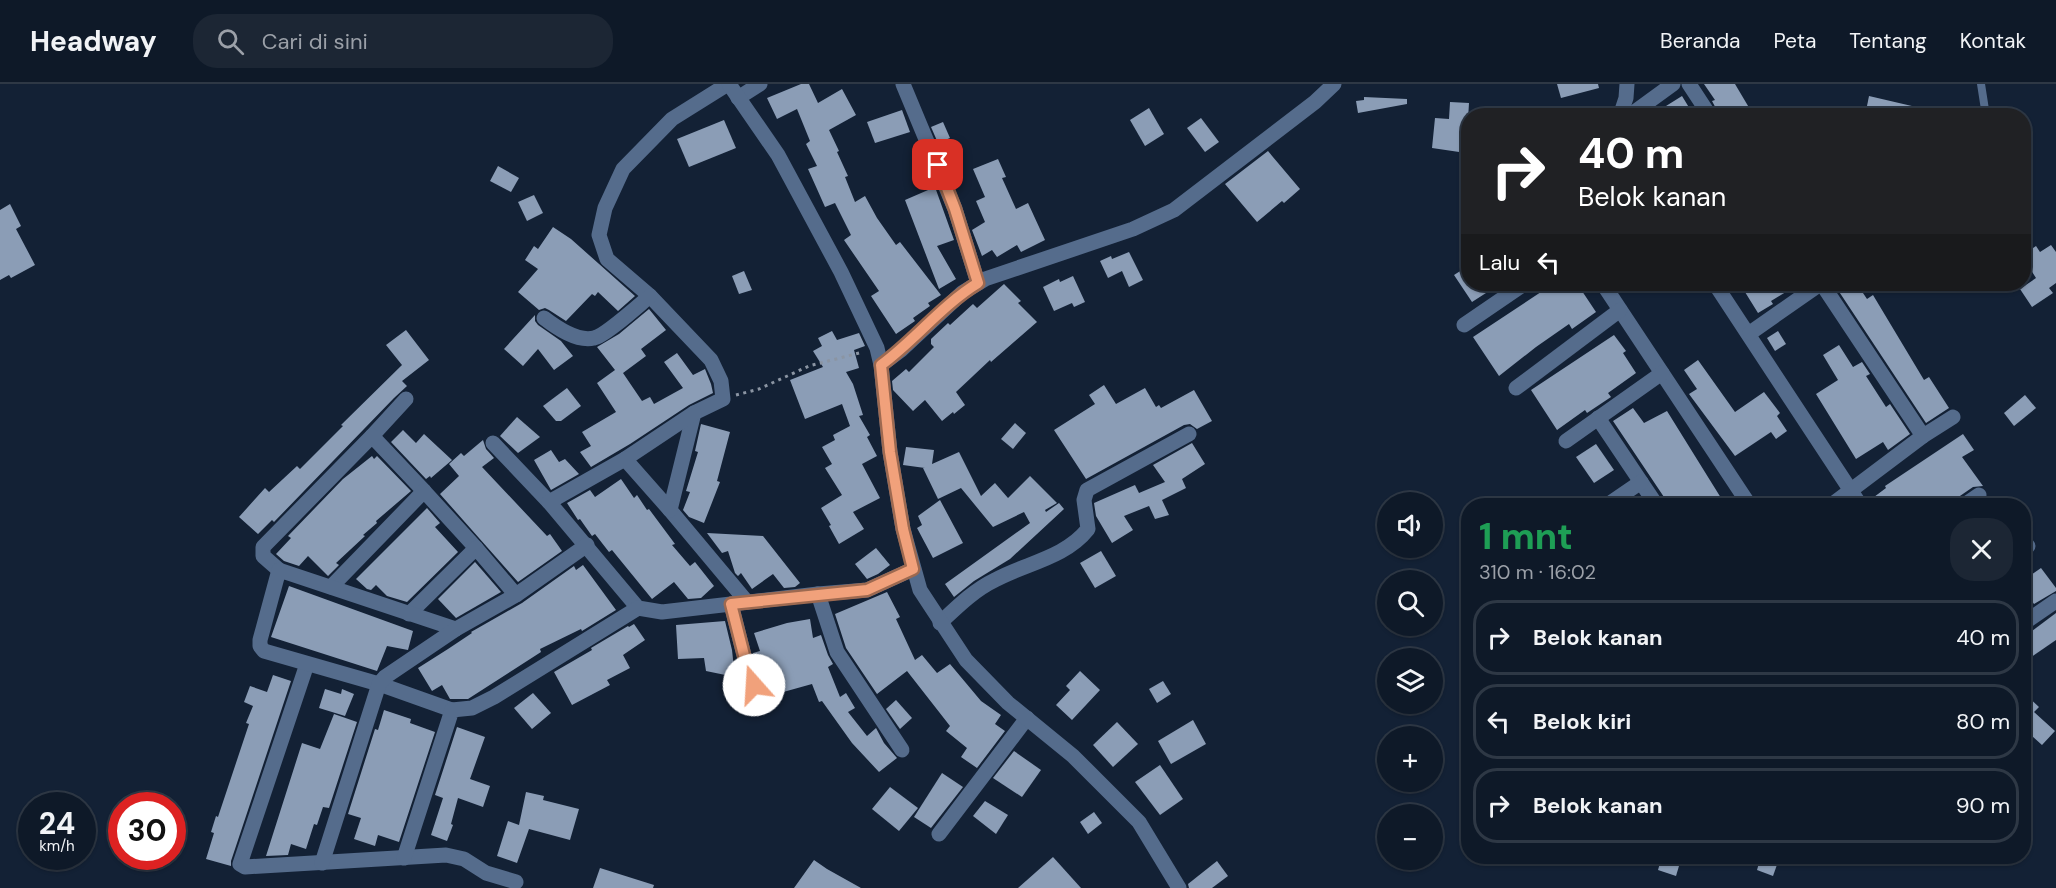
<!DOCTYPE html>
<html lang="id">
<meta charset="utf-8">
<style>
body{margin:0;font-family:"DM Sans",sans-serif;background:#1c2634;color:#f1f3f6;height:100vh;display:flex;flex-direction:column;font-size:22px;white-space:nowrap}
*{box-sizing:border-box;margin:0}
p{font-size:20px;color:#9ba0a8}
.icon{flex:none;width:33px;height:33px;fill:none;stroke:currentColor;stroke-width:2;stroke-linecap:round;stroke-linejoin:round}
.map{position:relative;flex:1;overflow:hidden}
.panel{position:absolute;left:1461px;top:414px;width:570px;height:366px;display:flex;flex-direction:column;background:#0e1928;border-radius:24px;box-shadow:0 2px 4px #0004,0 0 0 2px #2e3845}
.panel>*{flex:none}
.guide{position:absolute;left:1461px;top:24px;width:570px;height:183px;border-radius:24px;box-shadow:0 2px 4px #0004,0 0 0 2px #2e3845;background:#202124;color:#fff;overflow:hidden}
.tools{position:absolute;left:1377px;top:408px;display:grid;gap:12px}
.tools a{display:grid;place-items:center;width:66px;height:66px;border-radius:50%;background:#0e1928;box-shadow:0 2px 4px #0004,0 0 0 2px #2e3845;font-size:30px}
.speed{position:absolute;left:18px;top:708px;display:flex;gap:12px;font-size:30px;font-weight:700;text-align:center}
.speed>*{display:grid;place-content:center;width:78px;height:78px;border-radius:50%;background:#0e1928;box-shadow:0 2px 4px #0004,0 0 0 2px #2e3845;line-height:1}
.speed small{font-size:15px;font-weight:400}
.speed .limit{border:9px solid #d22;background:#fff;color:#111}
.pin{position:absolute;display:grid;place-items:center;width:51px;height:51px;color:#fff;margin:-26px;border-radius:12px;box-shadow:0 3px 9px #0006}
.me{position:absolute;width:66px;margin:-33px;rotate:341deg;stroke-linejoin:round;filter:drop-shadow(0 0 4px #0008)}
.turn{display:flex;align-items:center;gap:21px;height:126px;padding:0 18px;font-size:27px}
.turn .icon{width:78px;height:78px;stroke-width:2.5}
.turn b{display:block;font-size:42px;line-height:51px}
.then{display:flex;align-items:center;height:57px;padding:0 18px;background:#0003;gap:12px;font-size:22px}
.round{display:grid;place-items:center;flex:none;width:63px;height:63px;border-radius:24px;background:#1c2634}
.overview{display:flex;align-items:center;justify-content:space-between;height:102px;padding:0 18px}
h1{font-size:36px;font-weight:800;line-height:45px;color:#1e9e55}
ul{padding:0;list-style:none}
li{display:flex;align-items:center;gap:18px;height:75px;margin:0 12px 9px;padding:0 6px;border:3px solid #2e3845;border-radius:24px}
li div{flex:1}
li b{display:block;font-size:22px}
li em{font-style:normal}
header{display:flex;align-items:center;gap:36px;box-sizing:border-box;height:84px;padding:0 30px;background:#0e1928;border-bottom:2px solid #2e3845}
header strong{font-size:28px}
nav{display:flex;gap:33px;margin-inline-start:auto;font-size:21px}
.search{width:420px;height:54px;background:#1c2634;display:flex;align-items:center;gap:15px;box-sizing:border-box;padding:0 21px;border-radius:24px;color:#9ba0a8;font-size:22px}
.map>svg:first-child{display:block}
.building{fill:#8b9db6}
.lines{fill:none;stroke-linecap:round;stroke-linejoin:round}
.path{stroke:#8b95a3;stroke-width:3;stroke-dasharray:3 4.5;stroke-linecap:butt}
.service{stroke:#556c8c;stroke-width:8}
.minor{stroke:#556c8c;stroke-width:15}
.tertiary{stroke:#556c8c;stroke-width:15}
.route-casing{stroke:#9d6950;stroke-width:15}
.route{stroke:#f1a17b;stroke-width:10}
</style>
<header>
<strong>Headway</strong>
<div class="search"><svg class="icon" aria-label="search" viewBox="0 0 24 24"><circle cx="10" cy="10" r="6"/><path d="M15 15l6 6"/></svg>Cari di sini</div>
<nav><a>Beranda</a><a>Peta</a><a>Tentang</a><a>Kontak</a></nav>
</header>
<div class="map">
<svg width="2056" height="804" viewBox="0 0 2056 804">
<rect width="100%" height="100%" fill="#132135"/>
<g class="building">
<path d="M801,0H809L818,19L842,5L856,31L829,46L839,67L837,68L848,92L845,93L855,118L865,112L877,134L896,161L900,158L941,211L928,219L930,222L913,234L915,237L896,250L871,212L879,207L844,156L851,151L835,119L825,123L817,105L808,85L817,82L806,60L810,57L797,25L777,35L767,14Z"/>
<path d="M1557,0H1598L1599,4L1561,14Z"/>
<path d="M1704,0H1735L1754,32H1720L1712,17L1715,16Z"/>
<path d="M1682,12L1693,30L1696,28L1698,32H1650Z"/>
<path d="M1869,12L1929,26L1928,32H1865Z"/>
<path d="M1364,13L1407,15V20L1358,29L1356,17L1364,16Z"/>
<path d="M1450,18L1469,19L1466,69L1432,64L1435,34L1449,35Z"/>
<path d="M1149,24L1164,50L1145,62L1130,36Z"/>
<path d="M902,26L910,48L875,59L867,38Z"/>
<path d="M1201,34L1219,58L1205,68L1187,44Z"/>
<path d="M724,36L736,64L689,83L677,55Z"/>
<path d="M943,38L950,54L938,59L931,43Z"/>
<path d="M1268,67L1300,105L1284,119L1282,117L1257,138L1225,100Z"/>
<path d="M998,75L1006,93L1002,94L1016,125L1028,119L1045,156L1021,168L1017,161L997,173L992,166L982,172L972,146L985,138L976,117L985,113L973,85Z"/>
<path d="M498,82L519,94L511,108L490,97Z"/>
<path d="M935,103L954,156L937,162L956,195L939,205L905,116Z"/>
<path d="M534,111L543,129L527,137L518,118Z"/>
<path d="M10,120L21,142L16,145L35,181L11,194L9,191L0,196V126Z"/>
<path d="M553,143L571,155L635,212L618,227L598,208L595,212L592,210L566,237L549,226L545,224L539,226L518,208L538,185L525,176L534,162L538,165Z"/>
<path d="M2051,161L2056,168V199L2049,204L2053,209L2032,223L2020,205L2036,194L2024,175V170L2036,162L2040,168Z"/>
<path d="M1129,168L1143,196L1129,203L1122,187L1108,194L1100,177L1111,172L1112,175Z"/>
<path d="M1468,182V200H1500L1472,218L1454,191Z"/>
<path d="M744,187L752,206L739,210L732,192Z"/>
<path d="M1073,192L1085,218L1074,223L1072,219L1054,227L1043,203L1059,195L1060,198Z"/>
<path d="M1004,200L1021,217L1018,219L1037,238L991,278L990,276L956,308L965,321L954,330L953,328L942,337L925,316L913,327L893,306L892,297L906,285L909,288L934,263L931,260V255L948,239L950,241L973,220L977,224Z"/>
<path d="M1553,200H1593L1582,207L1596,228L1572,245L1569,240L1536,263L1499,292L1473,253Z"/>
<path d="M1740,200H1799L1771,217L1773,220L1758,229Z"/>
<path d="M1834,200H1857L1867,215L1873,211L1924,296L1929,293L1949,324L1926,339Z"/>
<path d="M649,225L666,246L641,265L646,272L623,289L642,317L650,313L654,320L683,304L664,278L677,269L693,291L705,285L711,300L713,309L689,321L630,360L591,383L580,368L591,362L582,348L616,328L597,299L615,286L597,263L619,250Z"/>
<path d="M535,231V237L538,241L561,257L573,272L554,286L538,265L523,282L504,265Z"/>
<path d="M406,246L429,276L402,297L407,302L394,314L274,438L272,436L258,450L239,433L265,404L269,408L297,382L300,385L343,342L341,341L402,281L386,261Z"/>
<path d="M832,247L837,256L859,249L865,262L854,266L859,284L846,288L853,300L863,331L859,332L870,351L867,353L877,372L862,380L880,414L853,428L864,445L839,460L829,442L831,441L821,424L842,411L825,384L832,380L822,363L835,356L833,351L850,342L842,320L805,335L790,296L823,283L813,267L822,262L818,254Z"/>
<path d="M1778,247L1786,260L1775,267L1767,254Z"/>
<path d="M1614,251L1626,267L1623,269L1636,289L1608,309L1611,313L1587,329L1585,326L1557,346L1531,306Z"/>
<path d="M1839,261L1853,283L1862,278L1870,290L1866,292L1886,323L1890,320L1910,350L1888,366L1883,358L1856,375L1816,310L1838,296L1823,271Z"/>
<path d="M1698,276L1735,328L1764,308L1780,329L1777,332L1787,347L1776,355L1771,348L1735,372L1689,310L1697,305L1684,286Z"/>
<path d="M1104,301L1116,320L1145,304L1156,323L1159,321L1161,324L1194,306L1212,337L1197,345L1190,340L1184,341L1086,395L1054,346L1095,320L1089,311Z"/>
<path d="M567,304L581,322L561,337H556L543,322Z"/>
<path d="M2025,311L2036,324L2014,342L2004,329Z"/>
<path d="M1633,324L1644,339L1667,327L1726,422H1670L1613,337Z"/>
<path d="M517,333L540,353L518,369L500,352Z"/>
<path d="M1015,339L1026,349L1013,365L1001,355Z"/>
<path d="M701,340L730,348L717,397L720,398L704,439L689,433L683,426L690,408L686,407L698,368L695,367Z"/>
<path d="M403,346L416,359L424,350L452,376L431,394L430,392L426,395L391,358Z"/>
<path d="M1963,350L1974,366L1962,373L1983,402L1973,403L1957,414L1953,422H1881L1874,413L1886,404L1885,402Z"/>
<path d="M483,356L486,365L494,374L482,383L547,452L550,450L562,467L518,498L440,410L459,392L449,380L461,369L464,372Z"/>
<path d="M1192,359L1205,380L1182,395L1186,404L1162,416L1169,431L1155,435L1149,422L1124,432L1133,446L1112,459L1096,432L1094,419L1135,401L1139,409L1165,398L1153,381Z"/>
<path d="M1596,360L1614,386L1594,399L1576,373Z"/>
<path d="M906,363L934,366L932,380L959,368L981,412L995,399L1008,414L1030,392L1057,419L1045,426L1046,428L1059,419L1064,425L1010,475L974,497L954,513L945,500L1030,439L1024,428L993,443L961,404L938,415L923,384H925L903,381Z"/>
<path d="M551,366L559,378L565,375L579,390L551,406L534,376Z"/>
<path d="M372,372L374,375L377,372L411,407L376,437L377,439L363,451L365,452L336,479L339,481L328,492L308,472L299,482L284,477L276,470L291,454L288,452L343,395Z"/>
<path d="M621,395L634,414L637,411L647,426L649,425L675,460L672,461L690,482L695,478L714,502L701,514L688,515L674,498L652,515L612,466L609,468L595,450L592,452L580,435L578,436L567,419L590,406L595,413Z"/>
<path d="M940,416L963,459L933,474L917,444L922,441L918,432Z"/>
<path d="M427,424L440,439L435,443L458,468L407,518L387,512L376,501L371,506L367,505L356,495Z"/>
<path d="M707,449L763,452L800,499L795,503L784,504L773,490L752,505L741,489L738,492L735,489L728,467L722,469Z"/>
<path d="M876,464L890,481L878,490L867,495L855,480Z"/>
<path d="M1101,467L1116,492L1095,504L1080,479Z"/>
<path d="M475,478L501,508L456,534L438,515Z"/>
<path d="M2024,480L2031,491L2041,484L2056,504V507L2034,520L2031,516L2024,521Z"/>
<path d="M583,481L616,526L582,547L581,545L540,565L541,568L468,615H450L442,601L432,607L418,584L448,565L472,549L471,548L522,519L574,482L576,486Z"/>
<path d="M289,502L413,547L408,566L387,562L377,587L271,553Z"/>
<path d="M887,508L900,533L896,535L915,576L922,571L937,589L950,580L981,617L1001,631L995,640L1005,647L977,684L961,673L967,664L946,647L950,642L907,587L877,610L846,564L835,530Z"/>
<path d="M2056,529V556L2024,578V553Z"/>
<path d="M810,535L813,554L821,551L828,571L833,580L828,583L840,613L846,609L855,624L848,628L867,652L876,644L884,659L897,674L879,688L852,659L822,617L819,618L812,600L769,612L753,569L760,567L754,549L787,539Z"/>
<path d="M725,537L732,566L735,593L706,587L704,574L678,575L676,541Z"/>
<path d="M634,540L645,556L623,571L630,584L607,596L610,601L572,621L554,588L592,566L591,564L628,542L629,543Z"/>
<path d="M1080,587L1100,606L1072,636L1056,621L1070,606L1066,602Z"/>
<path d="M273,591L291,597L231,777V782L206,775L214,749L211,748L216,732L218,733L249,640L246,639L253,622L244,618L250,602L267,608Z"/>
<path d="M1163,597L1171,610L1157,619L1149,605Z"/>
<path d="M325,605L341,610L342,605L354,610L345,632L319,624Z"/>
<path d="M533,609L551,629L532,645L514,624Z"/>
<path d="M2024,609L2039,623L2034,628L2055,647L2042,661L2024,645Z"/>
<path d="M896,616L912,634L900,645L886,625Z"/>
<path d="M384,626L411,635L410,639L435,648L399,758L378,751L375,762L354,755L361,734L348,730L375,645L378,646Z"/>
<path d="M334,630L357,638L329,724L323,723L317,741L314,740L306,765L291,760L288,771L266,772L302,659L320,665Z"/>
<path d="M1193,636L1206,660L1171,680L1158,657Z"/>
<path d="M1117,638L1138,660L1113,683L1093,661Z"/>
<path d="M457,643L485,653L470,695L490,702L483,723L458,714L451,740L453,741L447,757L431,751L443,714L435,711Z"/>
<path d="M1014,667L1041,686L1022,713L993,694Z"/>
<path d="M1160,681L1183,715L1160,731L1135,698Z"/>
<path d="M942,689L963,703L931,744L914,733Z"/>
<path d="M890,703L918,724L899,747L872,725Z"/>
<path d="M526,708L544,712L543,716L579,725L570,756L529,745L517,779L497,772L508,737L519,741Z"/>
<path d="M985,717L1008,731L996,750L973,732Z"/>
<path d="M1094,728L1102,739L1088,750L1080,738Z"/>
<path d="M1662,772H1682L1676,792L1658,786Z"/>
<path d="M1761,772L1779,775L1773,792L1757,786Z"/>
<path d="M1053,773L1081,804H1018Z"/>
<path d="M814,776L827,785L861,804H794Z"/>
<path d="M1217,777L1228,792L1212,804H1189L1188,800Z"/>
<path d="M600,784L654,801L653,804H593Z"/>
</g>
<g class="lines">
<path class="path" d="M736,311L759,305L809,282L863,268"/>
<path class="service" d="M1981,0L1986,32"/>
<g class="minor">
<path d="M728,0L672,35L623,85L605,124L599,151L607,175L650,212L711,276L721,297L723,315L694,329L670,426L747,518"/>
<path d="M903,0L955,125L978,199"/>
<path d="M1689,0L1710,32"/>
<path d="M738,14L760,0"/>
<path d="M1620,32L1626,14L1627,0"/>
<path d="M1629,32L1673,0"/>
<path d="M1603,200L1750,422"/>
<path d="M1715,200L1861,422"/>
<path d="M1822,200L1923,352"/>
<path d="M544,234C557,244 577,258 594,254C605,252 639,221 650,212"/>
<path d="M1464,241L1524,200"/>
<path d="M1750,249L1820,200"/>
<path d="M1516,304L1620,226"/>
<path d="M1598,334L1657,422"/>
<path d="M372,352L406,315"/>
<path d="M1566,357L1662,289"/>
<path d="M493,359L549,418"/>
<path d="M625,375L694,329"/>
<path d="M1606,422L1641,398"/>
<path d="M1830,422L1923,352L1953,333"/>
<path d="M1963,422L1979,411"/>
<path d="M670,426L625,375L549,418L638,524L662,528L731,520"/>
<path d="M2024,466L2028,462"/>
<path d="M279,486L263,472V463L372,352L424,407"/>
<path d="M331,503L424,407L476,464"/>
<path d="M409,530L476,464L516,511"/>
<path d="M940,539C957,523 974,506 995,496C1026,479 1065,474 1088,445L1084,416L1087,406L1189,350"/>
<path d="M2024,539L2056,517"/>
<path d="M307,580L240,780L245,783L446,771L464,775L486,789L516,798"/>
<path d="M754,601L747,583L731,520L818,510"/>
<path d="M452,626L379,600L264,567L260,562V556L279,486L456,545"/>
<path d="M902,666L837,568L818,510L867,506L913,485"/>
<path d="M939,750L1027,634"/>
<path d="M404,774L452,626L472,624L494,613L638,524"/>
<path d="M322,779L379,600L385,593L456,545L516,511L587,461"/>
</g>
<g class="tertiary">
<path d="M729,0L778,71L841,188L877,264L881,281L890,368L903,445L920,506L966,576L1008,619L1073,672L1139,738L1179,804"/>
<path d="M881,281L901,266L962,209L985,195L1133,145L1174,126L1315,18L1334,0"/>
</g>
</g>
<g class="lines">
<defs>
<path id="route" d="M754,601L747,583L731,520L867,506L913,485L903,445L890,368L881,281C915,256 942,221 978,199L955,125L938,81"/>
</defs>
<use href="#route" class="route-casing"/>
<use href="#route" class="route"/>
</g>
</svg>
<div class="tools">
<a><svg class="icon" aria-label="sound" viewBox="0 0 24 24"><path d="M4 9h4l5-4v14l-5-4H4zM17 9q2 3 0 6"/></svg></a>
<a><svg class="icon" aria-label="search" viewBox="0 0 24 24"><circle cx="10" cy="10" r="6"/><path d="M15 15l6 6"/></svg></a>
<a><svg class="icon" aria-label="layers" viewBox="0 0 24 24"><path d="M12 4l9 5-9 5-9-5zM3 14l9 5 9-5"/></svg></a>
<a>+</a>
<a>−</a>
</div>
<div class="speed"><div>24<small>km/h</small></div><div class="limit">30</div></div>
<div class="pin" style="left:938px;top:81px;background:#d93025"><svg class="icon" aria-label="arrive" viewBox="0 0 24 24"><path d="M6 21V4h12l-3 4 3 4H6"/></svg></div>
<svg class="me" style="left:754px;top:601px" viewBox="-20 -20 40 40"><circle r="19" fill="#fff"/><path d="M0-13L10 11 0 6-10 11z" fill="#f1a17b"/></svg>
<div class="guide">
<div class="turn"><svg class="icon" aria-label="right" viewBox="0 0 24 24"><path d="M7 20v-9h11M14 6l5 5-5 5"/></svg><div><b>40 m</b>Belok kanan</div></div>
<div class="then">Lalu<svg class="icon" aria-label="left" viewBox="0 0 24 24"><path d="M17 20v-9H6M10 6l-5 5 5 5"/></svg></div>
</div>
<section class="panel">
<div class="overview"><div><h1>1 mnt</h1><p>310 m · 16:02</p></div><a class="round"><svg class="icon" aria-label="close" viewBox="0 0 24 24"><path d="M6 6l12 12M18 6L6 18"/></svg></a></div>
<ul>
<li><svg class="icon" aria-label="right" viewBox="0 0 24 24"><path d="M7 20v-9h11M14 6l5 5-5 5"/></svg><div><b>Belok kanan</b></div><em>40 m</em></li>
<li><svg class="icon" aria-label="left" viewBox="0 0 24 24"><path d="M17 20v-9H6M10 6l-5 5 5 5"/></svg><div><b>Belok kiri</b></div><em>80 m</em></li>
<li><svg class="icon" aria-label="right" viewBox="0 0 24 24"><path d="M7 20v-9h11M14 6l5 5-5 5"/></svg><div><b>Belok kanan</b></div><em>90 m</em></li>
</ul>
</section>
</div>
